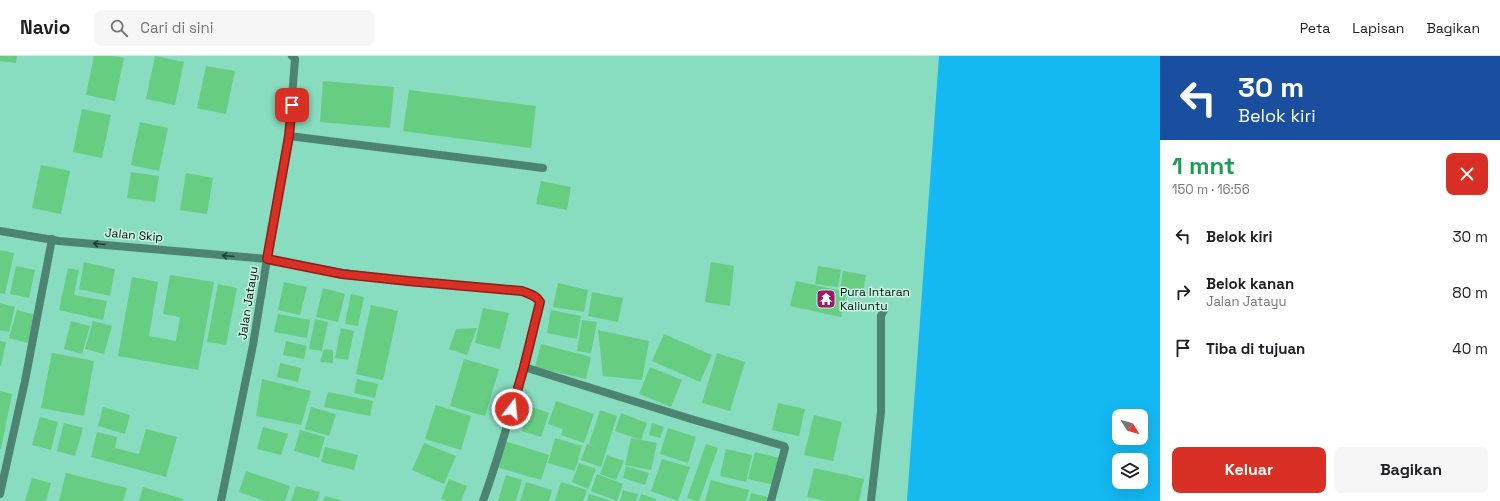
<!DOCTYPE html>
<html lang="id">
<meta charset="utf-8">
<style>
body{margin:0;font-family:"Space Grotesk",sans-serif;background:#f6f6f6;color:#202124;height:100vh;display:flex;flex-direction:column;font-size:15px;white-space:nowrap}
*{box-sizing:border-box;margin:0}
p{font-size:13px;color:#757577}
.icon{flex:none;width:22px;height:22px;fill:none;stroke:currentColor;stroke-width:2;stroke-linecap:round;stroke-linejoin:round}
.map{position:relative;flex:1;overflow:hidden}
.sheet{display:flex;flex-direction:column;background:#fff;width:340px}
.sheet>*{flex:none}
.top-card{background:#1a4fa0;color:#fff;overflow:hidden}
.needle{width:26px;rotate:127deg}
.tools{position:absolute;left:1112px;top:353px;display:grid;gap:8px}
.tools a{display:grid;place-items:center;width:36px;height:36px;border-radius:8px;background:#fff;box-shadow:0 4px 16px #0002;font-size:20px}
.pin{position:absolute;display:grid;place-items:center;width:34px;height:34px;color:#fff;margin:-17px;border-radius:8px;box-shadow:0 2px 6px #0006}
.me{position:absolute;width:44px;margin:-22px;rotate:16deg;stroke-linejoin:round;filter:drop-shadow(0 0 3px #0008)}
.turn{display:flex;align-items:center;gap:14px;height:84px;padding:0 12px;font-size:18px}
.turn .icon{width:52px;height:52px;stroke-width:2.5}
.turn b{display:block;font-size:28px;line-height:34px}
.round{display:grid;place-items:center;flex:none;width:42px;height:42px;border-radius:8px;background:#f6f6f6}
.headline{display:flex;align-items:center;justify-content:space-between;height:68px;padding:0 12px}
h1{font-size:24px;font-weight:600;line-height:30px;color:#1e9e55}
.cta{display:flex;gap:8px;margin-top:auto;padding:8px 12px}
.cta a{flex:1;height:46px;border-radius:8px;background:#d93025;color:#fff;font-size:16px;font-weight:600;line-height:46px;text-align:center}
.cta a+a{background:#f6f6f6;color:#202124}
ul{padding:0;list-style:none}
li{display:flex;align-items:center;gap:12px;height:56px;padding:0 12px}
li div{flex:1}
li b{display:block;font-size:15px}
li em{font-style:normal}
header{display:flex;align-items:center;gap:24px;box-sizing:border-box;height:56px;padding:0 20px;background:#fff;border-bottom:1px solid #e0e0e0}
header strong{font-size:19px}
nav{display:flex;gap:22px;margin-inline-start:auto;font-size:14px}
.search{width:280px;height:36px;background:#f6f6f6;display:flex;align-items:center;gap:10px;box-sizing:border-box;padding:0 14px;border-radius:8px;color:#757577;font-size:15px}
main{display:flex;flex:1;min-height:0}
.map>svg:first-child{display:block}
.water{fill:#14b8f2;fill-rule:evenodd}
.building{fill:#67cd82}
.lines{fill:none;stroke-linecap:round;stroke-linejoin:round}
.lane{stroke:#4c8371;stroke-width:8}
.street{stroke:#4c8371;stroke-width:8}
.oneway{stroke:#1e4034}
.route-casing{stroke:#8d1f18;stroke-width:10}
.route{stroke:#d93025;stroke-width:7}
.labels{text-anchor:middle;dominant-baseline:central;stroke-width:3;stroke-linejoin:round;paint-order:stroke}
.street-label{font-size:12px;fill:#00130b;stroke:#cbf3e4}
.poi-label{font-size:12px;fill:#00130b;stroke:#cbf3e4;text-anchor:start}
</style>
<header>
<strong>Navio</strong>
<div class="search"><svg class="icon" aria-label="search" viewBox="0 0 24 24"><circle cx="10" cy="10" r="6"/><path d="M15 15l6 6"/></svg>Cari di sini</div>
<nav><a>Peta</a><a>Lapisan</a><a>Bagikan</a></nav>
</header>
<main>
<div class="map">
<svg width="1160" height="445" viewBox="0 0 1160 445">
<rect width="100%" height="100%" fill="#88dcbf"/>
<path class="water" d="M939,0H1160V445H907ZM1119,360H1141V382H1119ZM1119,404H1141V426H1119Z"/>
<g class="building">
<path d="M0,0H17L16,7L0,5Z"/>
<path d="M94,0H114L124,2L115,45L86,39Z"/>
<path d="M155,0L184,6L175,49L146,43Z"/>
<path d="M206,10L235,15L226,58L197,52Z"/>
<path d="M323,25L394,31L390,72L320,66Z"/>
<path d="M409,34L536,50L531,92L403,75Z"/>
<path d="M82,53L111,59L102,102L73,96Z"/>
<path d="M140,66L168,72L159,115L131,109Z"/>
<path d="M41,109L70,115L61,158L32,152Z"/>
<path d="M131,116L159,120L155,146L127,142Z"/>
<path d="M186,117L213,122L207,158L180,154Z"/>
<path d="M541,125L571,131L567,154L536,148Z"/>
<path d="M0,194L14,197L5,238L0,237Z"/>
<path d="M84,206L115,213L110,240L79,233Z"/>
<path d="M711,206L734,210L730,250L705,246Z"/>
<path d="M16,210L35,214L29,242L10,238Z"/>
<path d="M818,210L841,214L838,231L815,228Z"/>
<path d="M68,212L79,214L74,239L107,245L103,264L59,254Z"/>
<path d="M843,215L866,219L863,236L840,233Z"/>
<path d="M170,219L214,226L198,314L118,300L132,221L158,226L149,280L176,285L180,261L163,258Z"/>
<path d="M796,225L847,236L841,261L790,250Z"/>
<path d="M284,226L307,231L300,259L278,254Z"/>
<path d="M558,227L588,234L584,256L553,251Z"/>
<path d="M218,228L237,232L226,289L207,286Z"/>
<path d="M323,232L345,238L338,266L316,261Z"/>
<path d="M592,236L623,242L618,266L588,260Z"/>
<path d="M351,238L364,241L358,270L345,268Z"/>
<path d="M0,247L15,251L9,276L0,274Z"/>
<path d="M371,249L398,255L383,324L356,318Z"/>
<path d="M483,252L509,257L500,293L475,287Z"/>
<path d="M17,254L36,259L28,287L9,282Z"/>
<path d="M551,254L581,260L577,283L547,277Z"/>
<path d="M278,258L310,264L307,282L274,276Z"/>
<path d="M315,263L328,266L322,295L309,293Z"/>
<path d="M582,264L597,266L591,297L577,295Z"/>
<path d="M71,265L90,270L82,298L64,293Z"/>
<path d="M93,265L112,270L104,298L85,293Z"/>
<path d="M341,272L354,275L348,304L335,302Z"/>
<path d="M477,272L467,299L449,293L456,273Z"/>
<path d="M598,274L649,285L642,324L603,320Z"/>
<path d="M664,278L712,299L700,326L652,305Z"/>
<path d="M0,285L6,286L1,310H0Z"/>
<path d="M286,285L307,290L304,303L283,299Z"/>
<path d="M541,288L591,301L586,323L535,311Z"/>
<path d="M324,293L333,294V307L320,306Z"/>
<path d="M52,297L94,305L84,360L41,352Z"/>
<path d="M717,297L745,306L730,355L702,347Z"/>
<path d="M464,303L499,313L485,360L450,350Z"/>
<path d="M280,307L301,312L298,326L277,321Z"/>
<path d="M650,311L682,324L671,351L639,338Z"/>
<path d="M262,323L311,335L301,369L256,360Z"/>
<path d="M357,323L378,328L375,342L354,337Z"/>
<path d="M0,335L12,338L1,393H0Z"/>
<path d="M328,336L373,345L370,360L324,351Z"/>
<path d="M556,345L594,358L584,387L561,379L563,373L548,368Z"/>
<path d="M778,347L805,353L799,380L772,374Z"/>
<path d="M436,349L471,360L461,394L425,383Z"/>
<path d="M529,350L549,357L541,381L522,375Z"/>
<path d="M103,351L130,359L125,378L98,370Z"/>
<path d="M311,351L336,358L329,380L305,373Z"/>
<path d="M600,354L617,360L601,411L581,404L587,388L595,391L589,388Z"/>
<path d="M621,357L647,367L641,384L615,375Z"/>
<path d="M814,359L842,366L833,405L804,399Z"/>
<path d="M40,361L58,366L51,394L32,389Z"/>
<path d="M64,367L83,372L75,400L57,395Z"/>
<path d="M652,367L664,371L660,382L649,379Z"/>
<path d="M263,371L288,378L281,399L257,393Z"/>
<path d="M668,372L696,381L688,407L660,398Z"/>
<path d="M146,373L177,381L166,421L91,401L97,376L117,381L115,392L139,398Z"/>
<path d="M300,374L325,381L319,402L294,395Z"/>
<path d="M555,382L582,390L575,415L548,407Z"/>
<path d="M631,382L657,387L651,414L625,409Z"/>
<path d="M505,385L549,399L541,424L497,411Z"/>
<path d="M424,387L456,400L444,428L412,414Z"/>
<path d="M706,388L718,392L699,445H697L687,442Z"/>
<path d="M325,391L358,399L354,414L321,406Z"/>
<path d="M726,393L752,399L746,426L720,420Z"/>
<path d="M755,396L780,402L774,429L748,423Z"/>
<path d="M607,399L624,405L616,424L600,418Z"/>
<path d="M662,403L690,411L678,445L651,435Z"/>
<path d="M579,407L596,413L588,433L572,426Z"/>
<path d="M626,410L649,417L645,429L623,422Z"/>
<path d="M814,412L864,423L859,445H826L807,441Z"/>
<path d="M246,415L290,430L285,445H265L239,436Z"/>
<path d="M66,417L127,432L123,445H59Z"/>
<path d="M597,418L623,428L617,445L591,435Z"/>
<path d="M506,419L522,424L516,445H498Z"/>
<path d="M32,422L51,427L46,445H25Z"/>
<path d="M449,423L467,430L461,445H447L441,443Z"/>
<path d="M711,424L749,434L746,445H705Z"/>
<path d="M526,426L552,434L549,445H520Z"/>
<path d="M561,426L587,434L583,445H555Z"/>
<path d="M296,430L320,436L317,445H291Z"/>
<path d="M143,431L183,443L182,445H139Z"/>
<path d="M623,434L638,438L636,445H620Z"/>
<path d="M751,437L768,441V445H749Z"/>
<path d="M589,438L612,445H587Z"/>
<path d="M641,438L656,443V445H639Z"/>
<path d="M325,440L343,445H323Z"/>
</g>
<g class="lines">
<g class="lane">
<path d="M292,0L295,3L289,80L267,203L342,217L408,225L522,235C529,238 536,239 540,246C523,313 506,380 483,445"/>
<path d="M289,80L543,112"/>
<path d="M524,311L691,363L784,390L785,392L771,445"/>
<path d="M0,438L25,325L52,183"/>
</g>
<g class="street">
<path d="M0,175L59,185L267,203L253,289L221,445"/>
<path d="M871,445L881,356V260L884,254"/>
</g>
</g>
<defs><path id="oneway-shaft" d="M-6 0H5M1.5-3L5.5 0L1.5 3" fill="none" stroke-width="1.6" stroke-linecap="round" stroke-linejoin="round"/></defs>
<g class="oneway">
<use href="#oneway-shaft" transform="translate(99 188) rotate(-175)"/>
<use href="#oneway-shaft" transform="translate(228 200) rotate(-175)"/>
</g>
<g class="lines">
<defs>
<path id="route" d="M292,49L289,80L267,203L342,218L408,225L522,235C529,238 536,239 540,246L524,311L512,353"/>
</defs>
<use href="#route" class="route-casing"/>
<use href="#route" class="route"/>
</g>
<defs>
<symbol id="temple-square" viewBox="-11 -11 22 22"><rect x="-9" y="-9" width="18" height="18" rx="4" fill="#9d1667" stroke="#cbf3e4"/><path d="M0-6L5-2H3V0L6.5 2.5H4V6H1.5V3h-3V6H-4V2.5H-6.5L-3 0V-2H-5Z" fill="#fff"/></symbol>
</defs>
<g fill-rule="evenodd">
<use href="#temple-square" x="815" y="232" width="22" height="22"/>
</g>
<g class="labels">
<g class="street-label">
<text transform="translate(134 179) rotate(5)">Jalan Skip</text>
<text transform="translate(248 247) rotate(-81)">Jalan Jatayu</text>
</g>
<g class="poi-label">
<text x="840" y="236">Pura Intaran<tspan x="840" dy="14">Kaliuntu</tspan></text>
</g>
</g>
</svg>
<div class="tools">
<a><svg class="needle" viewBox="-14 -14 28 28"><path d="M0-13l5 13h-10z" fill="#e53935"/><path d="M0 13l5-13h-10z" fill="#757577"/></svg></a>
<a><svg class="icon" aria-label="layers" viewBox="0 0 24 24"><path d="M12 4l9 5-9 5-9-5zM3 14l9 5 9-5"/></svg></a>
</div>
<div class="pin" style="left:292px;top:49px;background:#d93025"><svg class="icon" aria-label="arrive" viewBox="0 0 24 24"><path d="M6 21V4h12l-3 4 3 4H6"/></svg></div>
<svg class="me" style="left:512px;top:353px" viewBox="-20 -20 40 40"><circle r="17" fill="#d93025" stroke="#fff" stroke-width="3"/><path d="M0-11L8 9 0 5-8 9z" fill="#fff"/></svg>
</div>
<section class="sheet">
<div class="top-card">
<div class="turn"><svg class="icon" aria-label="left" viewBox="0 0 24 24"><path d="M17 20v-9H6M10 6l-5 5 5 5"/></svg><div><b>30 m</b>Belok kiri</div></div>
</div>
<div class="headline"><div><h1>1 mnt</h1><p>150 m · 16:56</p></div><a class="round" style="background:#d93025;color:#fff"><svg class="icon" aria-label="close" viewBox="0 0 24 24"><path d="M6 6l12 12M18 6L6 18"/></svg></a></div>
<ul>
<li><svg class="icon" aria-label="left" viewBox="0 0 24 24"><path d="M17 20v-9H6M10 6l-5 5 5 5"/></svg><div><b>Belok kiri</b></div><em>30 m</em></li>
<li><svg class="icon" aria-label="right" viewBox="0 0 24 24"><path d="M7 20v-9h11M14 6l5 5-5 5"/></svg><div><b>Belok kanan</b><p>Jalan Jatayu</p></div><em>80 m</em></li>
<li><svg class="icon" aria-label="arrive" viewBox="0 0 24 24"><path d="M6 21V4h12l-3 4 3 4H6"/></svg><div><b>Tiba di tujuan</b></div><em>40 m</em></li>
</ul>
<div class="cta"><a>Keluar</a><a>Bagikan</a></div>
</section>
</main>
